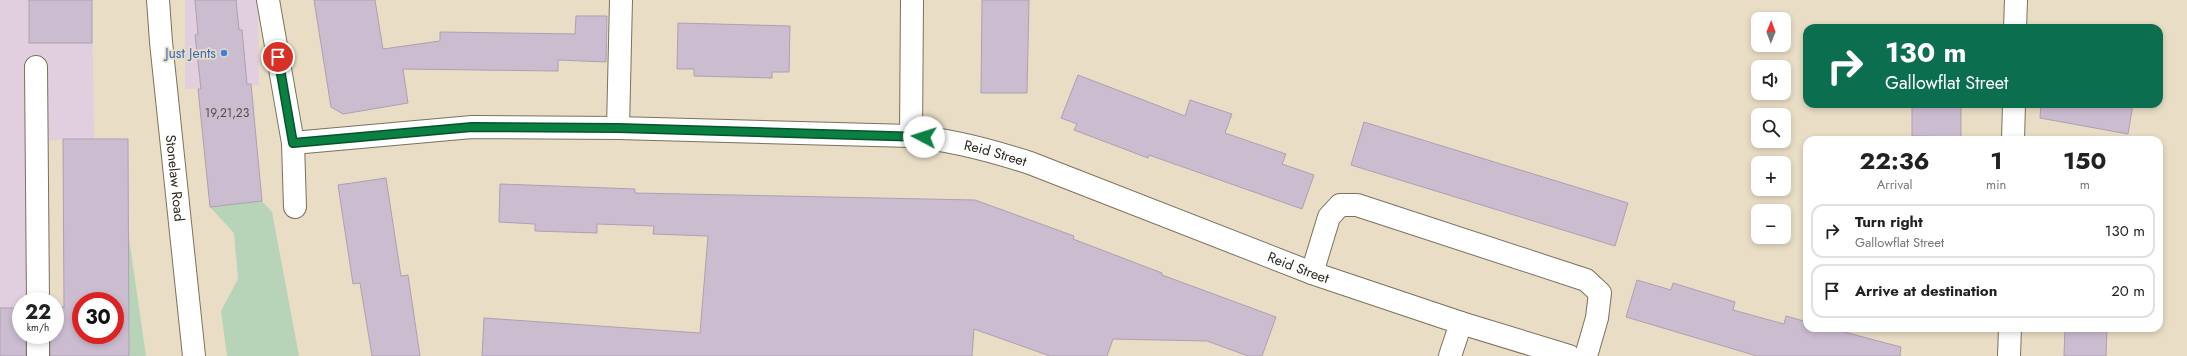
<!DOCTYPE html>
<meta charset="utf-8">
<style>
body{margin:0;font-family:Jost,sans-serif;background:#f6f6f6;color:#222;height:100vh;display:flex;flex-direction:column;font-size:15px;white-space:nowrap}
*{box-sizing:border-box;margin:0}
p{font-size:13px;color:#767676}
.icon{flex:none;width:22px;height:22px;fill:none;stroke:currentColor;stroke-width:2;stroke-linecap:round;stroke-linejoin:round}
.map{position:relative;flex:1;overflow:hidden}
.sheet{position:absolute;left:1803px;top:136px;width:360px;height:196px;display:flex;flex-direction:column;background:#fff;border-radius:12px;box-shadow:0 2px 6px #0003}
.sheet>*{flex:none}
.guide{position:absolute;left:1803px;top:24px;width:360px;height:84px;border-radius:12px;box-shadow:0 2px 6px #0003;background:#0b6e4f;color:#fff;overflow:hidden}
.needle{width:26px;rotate:1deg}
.buttons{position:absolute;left:1751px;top:12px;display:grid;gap:8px}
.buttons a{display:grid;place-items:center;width:40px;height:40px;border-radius:8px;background:#fff;box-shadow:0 2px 6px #0003;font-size:20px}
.speed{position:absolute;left:12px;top:292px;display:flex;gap:8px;font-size:20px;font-weight:700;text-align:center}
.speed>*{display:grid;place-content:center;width:52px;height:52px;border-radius:50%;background:#fff;box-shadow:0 2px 6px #0003;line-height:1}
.speed small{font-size:10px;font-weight:400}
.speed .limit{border:6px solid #d22;background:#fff;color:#111}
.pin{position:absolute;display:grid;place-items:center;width:34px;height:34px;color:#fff;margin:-17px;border:2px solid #fff;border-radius:50%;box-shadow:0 1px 4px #0007}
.me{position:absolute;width:44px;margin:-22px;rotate:275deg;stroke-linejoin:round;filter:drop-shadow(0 0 3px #0008)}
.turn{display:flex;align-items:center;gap:14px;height:84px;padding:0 16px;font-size:18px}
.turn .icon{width:52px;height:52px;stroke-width:2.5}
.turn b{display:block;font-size:28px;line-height:34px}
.eta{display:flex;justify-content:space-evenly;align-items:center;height:68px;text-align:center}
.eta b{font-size:24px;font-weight:700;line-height:28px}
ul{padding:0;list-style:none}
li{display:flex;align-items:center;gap:12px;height:54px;margin:0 8px 6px;padding:0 8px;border:2px solid #e0e0e0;border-radius:12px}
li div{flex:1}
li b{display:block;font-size:15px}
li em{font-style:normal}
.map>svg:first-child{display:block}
.commercial{fill:#e1cede}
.green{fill:#b7d4b8}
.building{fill:#ccbcd0;stroke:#af9fb2;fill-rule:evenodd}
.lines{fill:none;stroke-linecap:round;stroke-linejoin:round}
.minor-casing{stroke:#7b715c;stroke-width:24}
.major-casing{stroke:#7b715c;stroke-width:24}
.minor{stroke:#fff;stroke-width:22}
.major{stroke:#fff;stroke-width:22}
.route-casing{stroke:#07532c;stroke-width:10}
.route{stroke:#0b8043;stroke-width:7}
.shop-dot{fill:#3f7fe0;stroke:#e9ddc6;stroke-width:1.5}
.labels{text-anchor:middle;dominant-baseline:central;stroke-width:3.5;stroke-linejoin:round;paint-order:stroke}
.number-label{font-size:12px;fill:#534c4a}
.shop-label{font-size:14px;fill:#366cbe;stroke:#e9ddc6;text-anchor:end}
.street-label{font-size:14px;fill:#2b271e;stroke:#e9ddc6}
</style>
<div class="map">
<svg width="2187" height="356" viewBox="0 0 2187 356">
<rect width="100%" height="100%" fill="#e9ddc6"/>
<g class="commercial">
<path d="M0,0H92L94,139H63L26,144L27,301H21V335H27V356H0Z"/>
<path d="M185,0H278L258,6L259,85L185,89Z"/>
</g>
<g class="green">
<path d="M262,201L272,212L299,356H227L221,311L238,279L234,233L210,207Z"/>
<path d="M128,231L146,356H129Z"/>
</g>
<g class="building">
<rect x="29" y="0" width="63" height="43"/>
<path d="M195,0H236L239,30H242L247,84H251L262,201L210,207L198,89H201L195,35L198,34Z"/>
<path d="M314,0H375L383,49L440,41V32L575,34L576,16H607L606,62L558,60V71L403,69L408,103L343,114L331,107Z"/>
<path d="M982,0H1029L1027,93H981Z"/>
<path d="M678,23L790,26L789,72H772V78L694,76V69H677Z"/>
<path d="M1078,75L1185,116L1190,100L1232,114L1225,133L1286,154L1282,164L1314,175L1302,209L1149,155L1148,158L1074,130L1077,124L1061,118Z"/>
<path d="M1912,104H1961V137L1912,136Z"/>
<path d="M2041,104H2133L2128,134L2040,118Z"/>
<path d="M1364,122L1628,203L1615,246L1351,165Z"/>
<path d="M63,139H128L129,356H50V335H55V308L64,307ZM81,301H115V335H81Z"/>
<path d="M386,178L401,276L408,275L420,356H372L360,283L353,284L338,185Z"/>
<path d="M500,184L635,189V193L975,200L1074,236L1073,239L1162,273V275L1276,317L1262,356H1248L1207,341L1113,339L1107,356H1050L974,329L972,356H482L484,318L700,333L708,236L653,234L654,226L597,224V233L535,231V224L499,222Z"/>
<path d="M1637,280L1671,290L1673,283L1735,302L1733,310L1784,324L1786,316L1807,322V328H1829L1901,347L1900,356H1757L1626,317Z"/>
<path d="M0,308H21V335H26V356H0Z"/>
<path d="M2065,328H2107L2106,356H2064Z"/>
</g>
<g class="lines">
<defs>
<g id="minor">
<path d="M268,0L293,143L295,207"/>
<path d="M2015,28L2016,0"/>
<path d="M36,67L38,301"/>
<path d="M618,128L621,0"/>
<path d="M911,136L912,0"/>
<path d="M2013,140L2014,104"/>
<path id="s1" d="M293,143L472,127L618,128L911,136C953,140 990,150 1030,163L1312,273L1461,323L1569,356"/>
<path d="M1312,273L1329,217L1340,205H1357L1586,280L1600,293L1597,318L1586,356"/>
<path d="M38,335V356"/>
<path d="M1450,356L1461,323"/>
<path d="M2009,356L2010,328"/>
</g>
<g id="major">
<path id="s2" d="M158,0L161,42L194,356"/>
</g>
</defs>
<use href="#minor" class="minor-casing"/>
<use href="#major" class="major-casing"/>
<use href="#minor" class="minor"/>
<use href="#major" class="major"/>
</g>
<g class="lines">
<defs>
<path id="route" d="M278,57L293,143L472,127L618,128L924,137"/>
</defs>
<use href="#route" class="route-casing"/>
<use href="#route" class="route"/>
</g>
<circle class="shop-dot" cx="224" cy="53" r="4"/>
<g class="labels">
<g class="number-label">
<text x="227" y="113">19,21,23</text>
</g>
<g class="shop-label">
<text x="216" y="53">Just Jents</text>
</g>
<g class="street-label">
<text stroke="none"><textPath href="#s1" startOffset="705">Reid Street</textPath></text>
<text stroke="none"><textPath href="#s2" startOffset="179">Stonelaw Road</textPath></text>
<text stroke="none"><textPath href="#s1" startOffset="1029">Reid Street</textPath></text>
</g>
</g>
</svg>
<div class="buttons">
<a><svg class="needle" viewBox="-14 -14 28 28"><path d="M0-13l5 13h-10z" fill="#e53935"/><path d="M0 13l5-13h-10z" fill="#767676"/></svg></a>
<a><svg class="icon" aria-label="sound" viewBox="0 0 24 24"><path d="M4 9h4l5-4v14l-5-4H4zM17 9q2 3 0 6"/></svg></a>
<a><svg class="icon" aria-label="search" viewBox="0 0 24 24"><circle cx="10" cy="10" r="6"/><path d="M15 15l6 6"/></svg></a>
<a>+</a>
<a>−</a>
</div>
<div class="speed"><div>22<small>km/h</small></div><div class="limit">30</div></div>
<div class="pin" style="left:278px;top:57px;background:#d93025"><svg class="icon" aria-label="arrive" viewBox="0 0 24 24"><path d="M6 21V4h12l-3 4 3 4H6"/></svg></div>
<svg class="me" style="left:924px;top:137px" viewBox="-20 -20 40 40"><circle r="19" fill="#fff"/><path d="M0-13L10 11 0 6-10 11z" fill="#0b8043"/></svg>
<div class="guide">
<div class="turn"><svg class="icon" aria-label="right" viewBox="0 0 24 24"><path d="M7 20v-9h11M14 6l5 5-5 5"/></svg><div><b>130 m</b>Gallowflat Street</div></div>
</div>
<section class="sheet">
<div class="eta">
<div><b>22:36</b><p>Arrival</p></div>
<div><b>1</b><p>min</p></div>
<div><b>150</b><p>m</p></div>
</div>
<ul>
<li><svg class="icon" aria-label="right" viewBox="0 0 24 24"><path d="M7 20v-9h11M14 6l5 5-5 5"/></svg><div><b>Turn right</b><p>Gallowflat Street</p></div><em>130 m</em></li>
<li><svg class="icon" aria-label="arrive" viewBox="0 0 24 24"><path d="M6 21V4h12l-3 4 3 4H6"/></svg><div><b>Arrive at destination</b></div><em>20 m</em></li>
</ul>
</section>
</div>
